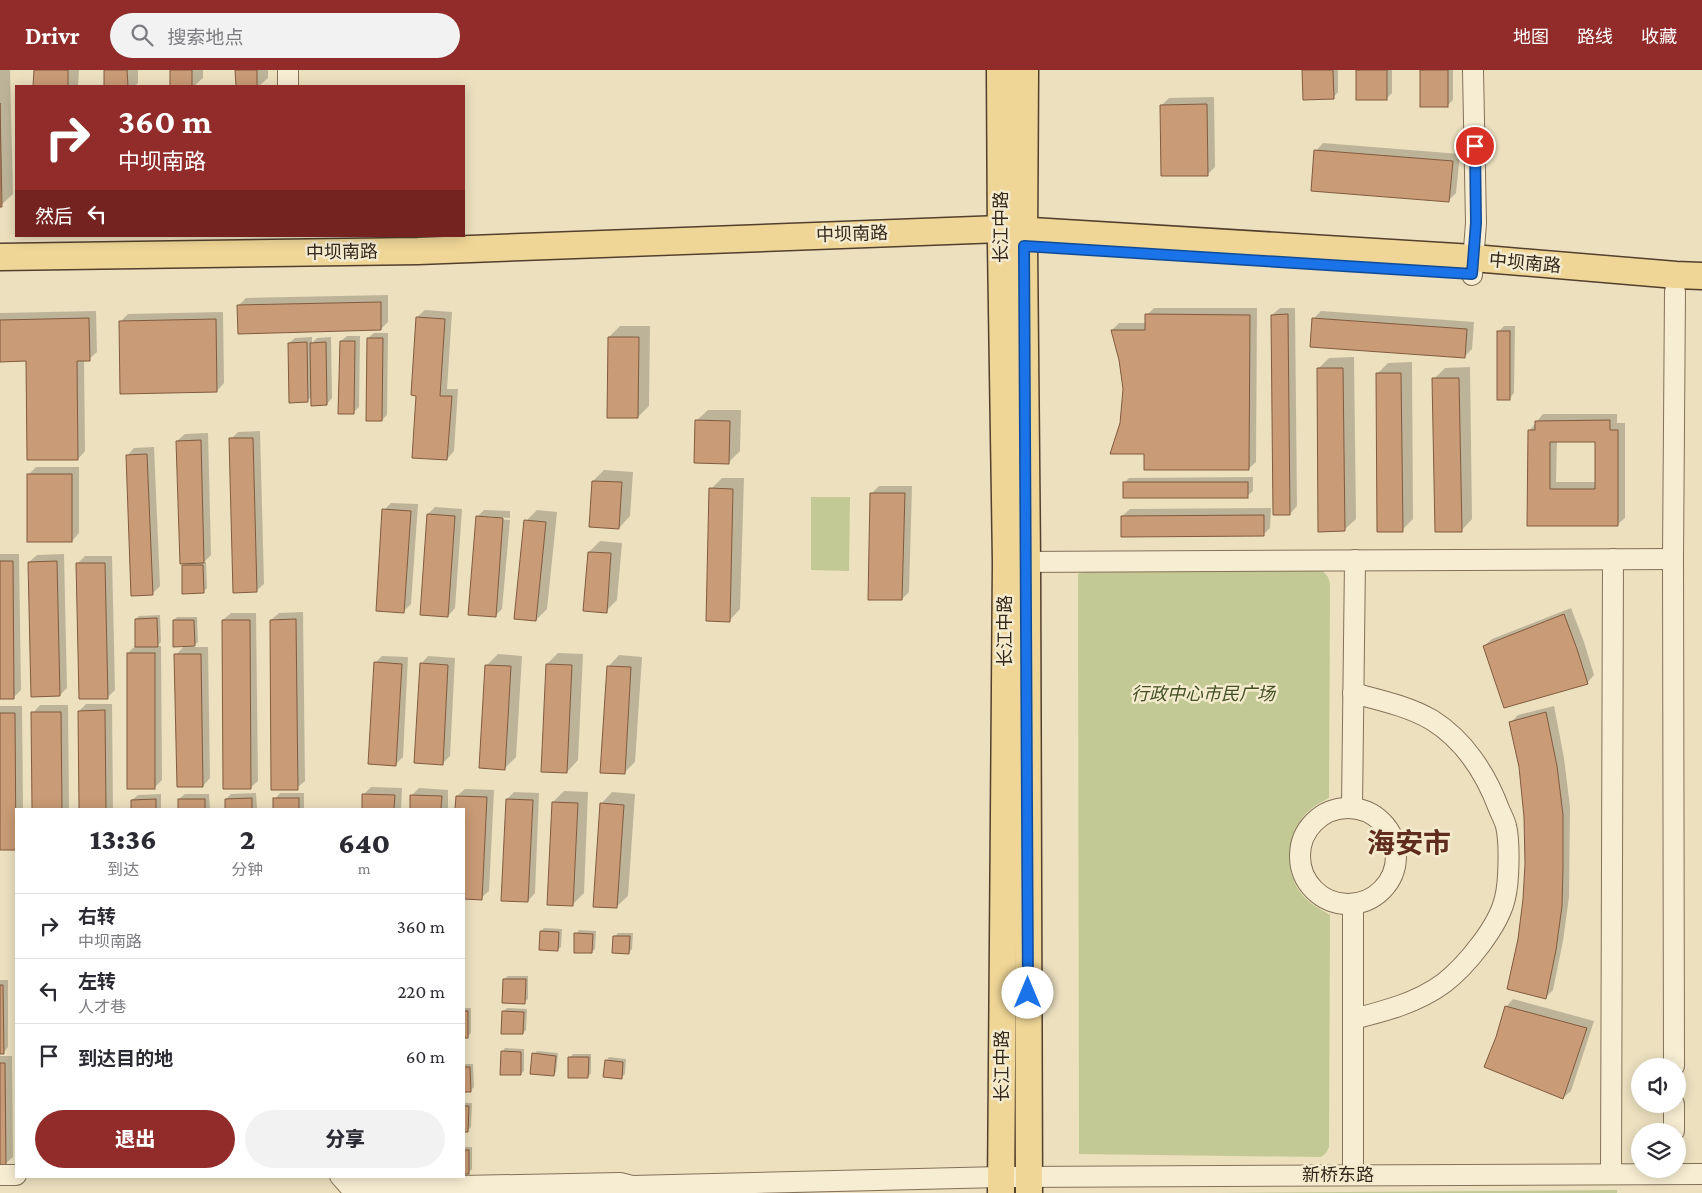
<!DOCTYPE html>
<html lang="zh">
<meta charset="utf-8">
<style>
body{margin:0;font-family:"Crimson Pro","Noto Sans SC",serif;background:#f2f2f3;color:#2b2b33;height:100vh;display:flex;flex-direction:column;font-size:19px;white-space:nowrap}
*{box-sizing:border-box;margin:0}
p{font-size:16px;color:#7c7c81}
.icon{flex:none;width:28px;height:28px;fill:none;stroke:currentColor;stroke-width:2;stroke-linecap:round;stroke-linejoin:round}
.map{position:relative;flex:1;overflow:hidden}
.drawer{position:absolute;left:15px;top:738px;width:450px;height:370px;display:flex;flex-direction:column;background:#fff;border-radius:0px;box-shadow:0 2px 12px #0003}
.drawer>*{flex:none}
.banner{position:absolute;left:15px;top:15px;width:450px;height:152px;border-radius:0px;box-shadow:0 2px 12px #0003;background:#912c2a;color:#fff;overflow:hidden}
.fabs{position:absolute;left:1631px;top:988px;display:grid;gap:10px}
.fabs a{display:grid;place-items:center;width:55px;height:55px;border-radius:50%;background:#fff;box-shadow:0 2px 12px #0003;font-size:25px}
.pin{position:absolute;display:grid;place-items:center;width:42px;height:42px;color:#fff;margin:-21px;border:2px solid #fff;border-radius:50%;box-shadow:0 1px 5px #0007}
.me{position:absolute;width:55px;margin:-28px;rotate:0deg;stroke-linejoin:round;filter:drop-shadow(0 0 4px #0008)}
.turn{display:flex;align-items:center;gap:18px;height:105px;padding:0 20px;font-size:22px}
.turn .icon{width:65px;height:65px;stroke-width:2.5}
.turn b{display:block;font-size:35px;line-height:42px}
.then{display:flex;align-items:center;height:48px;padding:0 20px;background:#0003;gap:10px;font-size:19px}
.eta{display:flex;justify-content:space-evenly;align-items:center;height:85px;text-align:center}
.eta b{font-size:30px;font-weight:800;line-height:35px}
.action{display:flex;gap:10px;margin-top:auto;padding:10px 20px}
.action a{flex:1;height:58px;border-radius:30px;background:#912c2a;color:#fff;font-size:20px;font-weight:800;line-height:58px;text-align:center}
.action a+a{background:#f2f2f3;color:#2b2b33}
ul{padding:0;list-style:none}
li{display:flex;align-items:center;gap:15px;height:65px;padding:0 20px;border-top:1px solid #e1e1e2}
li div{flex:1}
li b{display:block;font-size:19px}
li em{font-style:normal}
header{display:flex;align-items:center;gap:30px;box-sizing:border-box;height:70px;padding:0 25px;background:#912c2a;color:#fff}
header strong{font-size:24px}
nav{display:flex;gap:28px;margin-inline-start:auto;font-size:18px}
.search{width:350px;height:45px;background:#f2f2f3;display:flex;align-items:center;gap:12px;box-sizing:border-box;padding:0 18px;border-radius:28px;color:#7c7c81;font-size:19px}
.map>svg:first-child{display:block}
.green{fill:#c2c994}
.shadow{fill:#0003;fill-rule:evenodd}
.building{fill:#c99b76;stroke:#825b3f;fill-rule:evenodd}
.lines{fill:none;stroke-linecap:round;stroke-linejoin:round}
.minor-casing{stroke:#847158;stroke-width:22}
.major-casing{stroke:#523f2d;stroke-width:29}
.minor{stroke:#f7edd2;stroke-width:20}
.major{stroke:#efd697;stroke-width:26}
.route-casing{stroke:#114b97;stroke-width:12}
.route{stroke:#1a73e8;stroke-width:9}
.labels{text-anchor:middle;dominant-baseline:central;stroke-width:5;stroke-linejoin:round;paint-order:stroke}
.street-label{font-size:18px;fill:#34281c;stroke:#f4eace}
.park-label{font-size:18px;font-style:italic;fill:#435023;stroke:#f4eace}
.town-label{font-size:28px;font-weight:bold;fill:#5f2c1d;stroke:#f4eace}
</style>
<header>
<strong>Drivr</strong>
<div class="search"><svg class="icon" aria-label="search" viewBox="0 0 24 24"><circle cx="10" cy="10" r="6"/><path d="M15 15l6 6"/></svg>搜索地点</div>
<nav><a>地图</a><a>路线</a><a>收藏</a></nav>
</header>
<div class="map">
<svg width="1702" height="1123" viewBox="0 0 1702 1123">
<rect width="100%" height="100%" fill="#ece0bf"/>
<g class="green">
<path d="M811,427H850L849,501L811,500Z"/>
<path d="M1091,498L1322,500L1328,507L1330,514L1329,728C1323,731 1317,734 1312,738C1289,756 1283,794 1298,819C1305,831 1318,838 1330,845L1329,1077L1326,1083L1321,1087L1079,1084L1078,504Z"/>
<path d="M1617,1120V1123H1218Z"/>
</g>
<g class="shadow">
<path d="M0,0H10L13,124L0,136Z"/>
<path d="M35,0H79L78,16H35Z"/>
<path d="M105,0H138V13L135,16H105Z"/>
<path d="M171,0H203V8L194,16H171Z"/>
<path d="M237,0H268V8L259,16H237Z"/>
<path d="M1303,0H1338V22L1333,28Z"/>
<path d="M1358,0H1392V23L1386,29Z"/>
<path d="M1421,0H1453V30L1448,35Z"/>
<path d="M1214,27L1215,97L1208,104L1161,36L1169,28Z"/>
<path d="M1323,73L1460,84L1456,123L1449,130L1316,81Z"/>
<path d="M388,225V252L381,259L238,236L246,228Z"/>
<path d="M1154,238H1257L1256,392L1248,399L1146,383L1125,319L1121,290L1112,260L1119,253H1147V245Z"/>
<path d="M1280,238H1295L1297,436L1290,444L1272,245Z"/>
<path d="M425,240L452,242L447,319H458L454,381L447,389L417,324V247Z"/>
<path d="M96,241L97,282L89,289H84L85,381L78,389L28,290H0V243Z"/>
<path d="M1321,241L1474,252L1472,279L1465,286L1314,248Z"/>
<path d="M223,242L224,313L217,321L120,252L128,244Z"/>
<path d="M620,256H650L649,336L638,347L609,267Z"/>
<path d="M1504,256H1515L1514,323L1509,329L1498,262Z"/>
<path d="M374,263H388L387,345L382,350L368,268Z"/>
<path d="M347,266H360L359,337L353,343L341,271Z"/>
<path d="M312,267V273L317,268L331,267L332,328L327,334L312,326L307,331L289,273L295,268Z"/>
<path d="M1354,287L1356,449L1344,460L1318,299L1329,288Z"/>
<path d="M1412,292L1413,449L1402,460L1377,304L1388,293Z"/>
<path d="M1470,297L1472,449L1461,461L1434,309L1445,298Z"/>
<path d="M708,340H741L740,381L729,392L696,351Z"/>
<path d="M1543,344H1617V353H1625V448L1617,455H1529V361ZM1557,370H1596V412H1556Z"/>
<path d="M260,361L264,514L256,521L231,369L238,362Z"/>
<path d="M208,363L211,485L204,492H206L207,518L203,522L183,496L186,493L177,371L185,364Z"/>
<path d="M154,377L160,516L152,524L127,386L134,378Z"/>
<path d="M36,397H79V463L72,471L28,405Z"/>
<path d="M604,400L633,402L630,446L619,458L593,411Z"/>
<path d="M1253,407V421L1247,426L1124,413L1129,408Z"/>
<path d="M722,408H744L740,539L729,551L711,419Z"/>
<path d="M879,416H912L909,522L902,529L872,423Z"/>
<path d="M391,433L418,434L411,534L403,542L384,440Z"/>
<path d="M435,437L462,439L455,538L448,546L428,444Z"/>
<path d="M1271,438L1270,458L1263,465L1122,446L1130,439Z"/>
<path d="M484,440L510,441V448L482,446V448L510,450L502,539L495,546L477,447Z"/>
<path d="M537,440L557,442L547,539L536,550L526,451Z"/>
<path d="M600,471L622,473L617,530L606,541L589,482Z"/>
<path d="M0,484H19L21,620L13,628H0Z"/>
<path d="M64,484L67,618L60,625L29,492L37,485Z"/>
<path d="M85,486H112L115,620L107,628L77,494Z"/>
<path d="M1571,538L1584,572L1594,605L1587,613L1484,576L1492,569Z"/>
<path d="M303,542L305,711L297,718L271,550L279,543Z"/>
<path d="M231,543H256L258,711L250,718L223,550Z"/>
<path d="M160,545L161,572L157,576H161L162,710L155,717L128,583L135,576L136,549L139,546Z"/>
<path d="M177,547H197L198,572L192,577H208L210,708L203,716L176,585L185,575L174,550Z"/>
<path d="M558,583L583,584L578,690L567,702L547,594Z"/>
<path d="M498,584L522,586L516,687L505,698L486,596Z"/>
<path d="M619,585L642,587L635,692L624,703L608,597Z"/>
<path d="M382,586L408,587L403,687L396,694L375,593Z"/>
<path d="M428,586L455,588L450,686L442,694L421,594Z"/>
<path d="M86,634H112L113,739H80L79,641Z"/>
<path d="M40,635H68L69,739H33V643Z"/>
<path d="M0,636H22L23,739H16L15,779H0Z"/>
<path d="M1554,636L1564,688L1570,737L1569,827L1563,871L1553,920L1545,928L1519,869L1524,829L1526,794L1525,747L1520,697L1510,653L1518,645Z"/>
<path d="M371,717L402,718L401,739H363L364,724Z"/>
<path d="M419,718L448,720V739H411V726Z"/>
<path d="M465,719L494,720L489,821L481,828H464V739L457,726Z"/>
<path d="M564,721L588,722L584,823L572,835L553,732Z"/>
<path d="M514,722L539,723L535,823L528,831L507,729Z"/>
<path d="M612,722L635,724L628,826L616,837L601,734Z"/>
<path d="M256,723L257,739H226V729L231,724Z"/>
<path d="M280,723H304V739H275V729Z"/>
<path d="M161,724V739H132V730L138,725Z"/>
<path d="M185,724H209L210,739H179V729Z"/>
<path d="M464,857H465V922L464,923Z"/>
<path d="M544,858L562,859L561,877L557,880L541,861Z"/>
<path d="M579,860L596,861L595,879L591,882L576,864Z"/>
<path d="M618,863H633L632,879L628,883L615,866Z"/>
<path d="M508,906H528V929L524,932L504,909Z"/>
<path d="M0,910H8V977L3,983H0Z"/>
<path d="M1513,929L1594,951L1571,1021L1563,1028L1497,968L1506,937Z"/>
<path d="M464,938H471V963L468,966L464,967Z"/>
<path d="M507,938L527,939L526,960L523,963L503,942Z"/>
<path d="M505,978L524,979V1001L520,1004L502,982Z"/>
<path d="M537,981L558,983L556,1002L553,1005L534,984Z"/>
<path d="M573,984H591V1003L588,1007L570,988Z"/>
<path d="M0,986H12L13,1087L5,1094H0Z"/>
<path d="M609,987L626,989L625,1004L621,1008L606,991Z"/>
<path d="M464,994H473L474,1017L470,1021H464Z"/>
<path d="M464,1033H472L471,1057L468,1060H464Z"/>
<path d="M464,1077H472V1099L468,1103H464Z"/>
</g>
<g class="building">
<path d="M34,0H68V16H33Z"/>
<path d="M104,0H127L128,16H104Z"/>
<rect x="170" y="0" width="22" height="16"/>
<path d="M235,0H257V16H236Z"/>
<path d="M1302,0H1333L1334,29L1303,30Z"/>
<rect x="1356" y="0" width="31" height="30"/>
<rect x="1420" y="0" width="28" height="37"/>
<path d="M0,33L2,137H0Z"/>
<path d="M1207,34L1208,106H1161L1160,35Z"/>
<path d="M1314,80L1453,91L1449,132L1311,121Z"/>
<path d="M381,232V260L238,264L237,235Z"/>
<path d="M1145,244L1250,245L1249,400H1144V384H1110L1120,353L1123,319L1119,290L1111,260H1145Z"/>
<path d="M1288,244L1290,445H1273L1271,245Z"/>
<path d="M416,247L445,249L440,326H452L447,390L412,388L416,326L411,325Z"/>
<path d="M89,248L90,291H77L78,390H27L26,291L0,292V250Z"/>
<path d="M1312,248L1467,259L1465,288L1310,277Z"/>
<path d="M216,249L217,322L120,324L119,251Z"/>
<rect x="1497" y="261" width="13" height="69"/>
<path d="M608,267H639L638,348H607Z"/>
<path d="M367,268H383L382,351H366Z"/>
<path d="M340,271H355L354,344H338Z"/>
<path d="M307,272L308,332L289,333L288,273Z"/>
<path d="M326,272L327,335L311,336L310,273Z"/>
<path d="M1317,298H1343L1345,461L1318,462Z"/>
<path d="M1376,303H1401L1403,462H1377Z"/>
<path d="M1432,308H1459L1462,462H1435Z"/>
<path d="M695,350L730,351L729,394L694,393Z"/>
<path d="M1610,350V360H1618V456H1527L1528,360H1535V351ZM1550,372H1595V419H1550Z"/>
<path d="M229,368H253L257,522L233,523Z"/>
<path d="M201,370L204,493L180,494L176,371Z"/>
<path d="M147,384L153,525L131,526L126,385Z"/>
<rect x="27" y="404" width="45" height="68"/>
<path d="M592,411L622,412L619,459L589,457Z"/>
<rect x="1123" y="412" width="125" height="16"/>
<path d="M709,418L733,419L730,552L706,551Z"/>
<path d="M870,423H905L902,530H868Z"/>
<path d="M382,439L411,441L404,543L376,541Z"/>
<path d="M427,444L455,446L448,547L420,545Z"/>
<path d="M1264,445V466L1121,467V446Z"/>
<path d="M476,446L503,448L496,547L468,545Z"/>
<path d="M524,450L546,452L536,551L514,549Z"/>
<path d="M588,482L611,483L607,543L583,541Z"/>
<path d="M0,491H13L14,629H0Z"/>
<path d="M57,491L60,626L31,627L28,492Z"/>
<path d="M76,493H105L108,629H79Z"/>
<path d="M182,495H203L204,523L182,524Z"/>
<path d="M1564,544L1577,579L1588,614L1504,638L1483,576Z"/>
<path d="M157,548L158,577H135V549Z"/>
<path d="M296,549L298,720H271L270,550Z"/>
<path d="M173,550H194L195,576L173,577Z"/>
<path d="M222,550H250L251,719H223Z"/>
<rect x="127" y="583" width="28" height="136"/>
<path d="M174,584H201L203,717H177Z"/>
<path d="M374,592L402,594L396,696L368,694Z"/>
<path d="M420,593L448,595L443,695L414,693Z"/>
<path d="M546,594L572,595L567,703L541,702Z"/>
<path d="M485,595L511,596L505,700L479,698Z"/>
<path d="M607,596L631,597L625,704L600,703Z"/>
<path d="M105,640L106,739H79L78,641Z"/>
<path d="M31,642H61L62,739H32Z"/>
<path d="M1546,642L1557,696L1563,745V797L1562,836L1556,880L1546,929L1507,919L1518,869L1523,829L1525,794L1524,747L1519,697L1509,652Z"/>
<path d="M0,643H15L16,780H0Z"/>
<path d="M362,724L395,725L394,739H362Z"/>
<path d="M410,725L442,726L441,739H410Z"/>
<path d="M456,726L487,727L482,830L464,829V739H455Z"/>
<path d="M252,728V739H225V729Z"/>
<rect x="273" y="728" width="26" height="11"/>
<path d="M156,729V739H131V730Z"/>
<rect x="178" y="729" width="27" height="10"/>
<path d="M506,729L533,730L528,832L501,831Z"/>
<path d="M552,732L578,733L573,836L547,835Z"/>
<path d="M600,733L624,735L617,838L593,837Z"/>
<path d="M540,861L559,862L558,881L539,880Z"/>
<path d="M574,863L593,864L592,883H574Z"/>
<path d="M613,866H630L629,884L612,883Z"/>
<path d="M503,909H526L525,934L502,933Z"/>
<path d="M0,915H3L4,984H0Z"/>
<path d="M1505,936L1587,958L1563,1029L1484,997L1496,967Z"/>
<rect x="464" y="941" width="4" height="27"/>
<path d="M502,941L524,942L523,964H501Z"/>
<path d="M501,981L521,982V1005H500Z"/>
<path d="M532,983L556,986L554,1006L530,1004Z"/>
<path d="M568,987H589L588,1008H568Z"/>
<path d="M605,990L623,992L622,1009L603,1007Z"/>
<path d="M0,993H5L6,1095H0Z"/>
<path d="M464,997H470L471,1022H464Z"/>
<path d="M464,1036H469L468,1062H464Z"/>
<rect x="464" y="1080" width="5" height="24"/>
</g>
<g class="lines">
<defs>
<g id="minor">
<path d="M288,0V16"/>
<path d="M1472,205L1476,153L1473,0"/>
<path d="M1012,492L1673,489"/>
<path d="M1352,737L1355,490"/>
<circle cx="1348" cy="786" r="48"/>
<path d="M1353,949C1385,941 1417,933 1444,913C1466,896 1499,856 1505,828C1509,813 1510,772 1506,756C1505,751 1501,744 1499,739C1486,704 1464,670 1432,650C1408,636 1379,630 1353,623"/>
<path d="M1674,996L1673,489L1675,221"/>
<path d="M1674,1034V1061"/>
<path d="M1611,1103L1613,489"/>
<path d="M0,1105H16"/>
<path d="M1353,1105V834"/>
<path d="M340,1106L349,1116L360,1118L620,1113L632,1116L1001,1107L1702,1104"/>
</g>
<g id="major">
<path d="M1000,0L1001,175L1006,492L1001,1123"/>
<path d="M1025,0L1024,175L1027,492L1029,1123"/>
<path d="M0,187L418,181L1001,159L1473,188L1676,205L1702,206"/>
</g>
</defs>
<use href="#minor" class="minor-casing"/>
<use href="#major" class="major-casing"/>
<use href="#minor" class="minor"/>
<use href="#major" class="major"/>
</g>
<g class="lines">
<defs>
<path id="route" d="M1028,923L1024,176L1472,204L1476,153L1475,76"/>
</defs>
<use href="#route" class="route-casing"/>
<use href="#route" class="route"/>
</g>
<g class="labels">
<g class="street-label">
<text transform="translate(1001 157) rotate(-90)">长江中路</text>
<text transform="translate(852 164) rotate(-2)">中坝南路</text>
<text transform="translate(342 182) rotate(-1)">中坝南路</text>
<text transform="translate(1525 193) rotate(5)">中坝南路</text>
<text transform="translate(1005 561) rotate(-90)">长江中路</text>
<text transform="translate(1002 996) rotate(-90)">长江中路</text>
<text x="1338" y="1105">新桥东路</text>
</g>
<g class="park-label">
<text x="1203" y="624">行政中心市民广场</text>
</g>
<g class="town-label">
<text x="1409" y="773">海安市</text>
</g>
</g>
</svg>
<div class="fabs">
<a><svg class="icon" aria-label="sound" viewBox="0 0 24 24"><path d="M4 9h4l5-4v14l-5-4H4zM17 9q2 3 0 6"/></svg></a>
<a><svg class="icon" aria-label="layers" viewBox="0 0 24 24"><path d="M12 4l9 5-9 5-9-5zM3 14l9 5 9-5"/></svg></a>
</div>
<div class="pin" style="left:1475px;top:76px;background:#d93025"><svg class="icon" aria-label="arrive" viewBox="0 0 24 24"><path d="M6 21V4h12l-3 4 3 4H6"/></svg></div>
<svg class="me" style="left:1028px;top:923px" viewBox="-20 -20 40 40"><circle r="19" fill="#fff"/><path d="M0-13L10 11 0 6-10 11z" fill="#1a73e8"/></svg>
<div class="banner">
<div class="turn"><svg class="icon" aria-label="right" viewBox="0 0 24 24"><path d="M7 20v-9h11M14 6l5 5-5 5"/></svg><div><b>360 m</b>中坝南路</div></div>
<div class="then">然后<svg class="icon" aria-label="left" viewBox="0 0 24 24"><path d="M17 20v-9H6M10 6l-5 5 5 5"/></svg></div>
</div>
<section class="drawer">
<div class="eta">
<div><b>13:36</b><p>到达</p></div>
<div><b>2</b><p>分钟</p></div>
<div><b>640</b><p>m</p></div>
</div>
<ul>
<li><svg class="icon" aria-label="right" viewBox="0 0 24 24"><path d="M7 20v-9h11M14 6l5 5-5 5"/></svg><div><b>右转</b><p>中坝南路</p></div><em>360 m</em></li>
<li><svg class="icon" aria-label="left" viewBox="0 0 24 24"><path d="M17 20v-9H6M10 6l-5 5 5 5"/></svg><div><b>左转</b><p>人才巷</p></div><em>220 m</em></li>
<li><svg class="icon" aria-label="arrive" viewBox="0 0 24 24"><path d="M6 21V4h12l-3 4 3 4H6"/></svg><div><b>到达目的地</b></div><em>60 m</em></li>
</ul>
<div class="action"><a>退出</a><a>分享</a></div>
</section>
</div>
